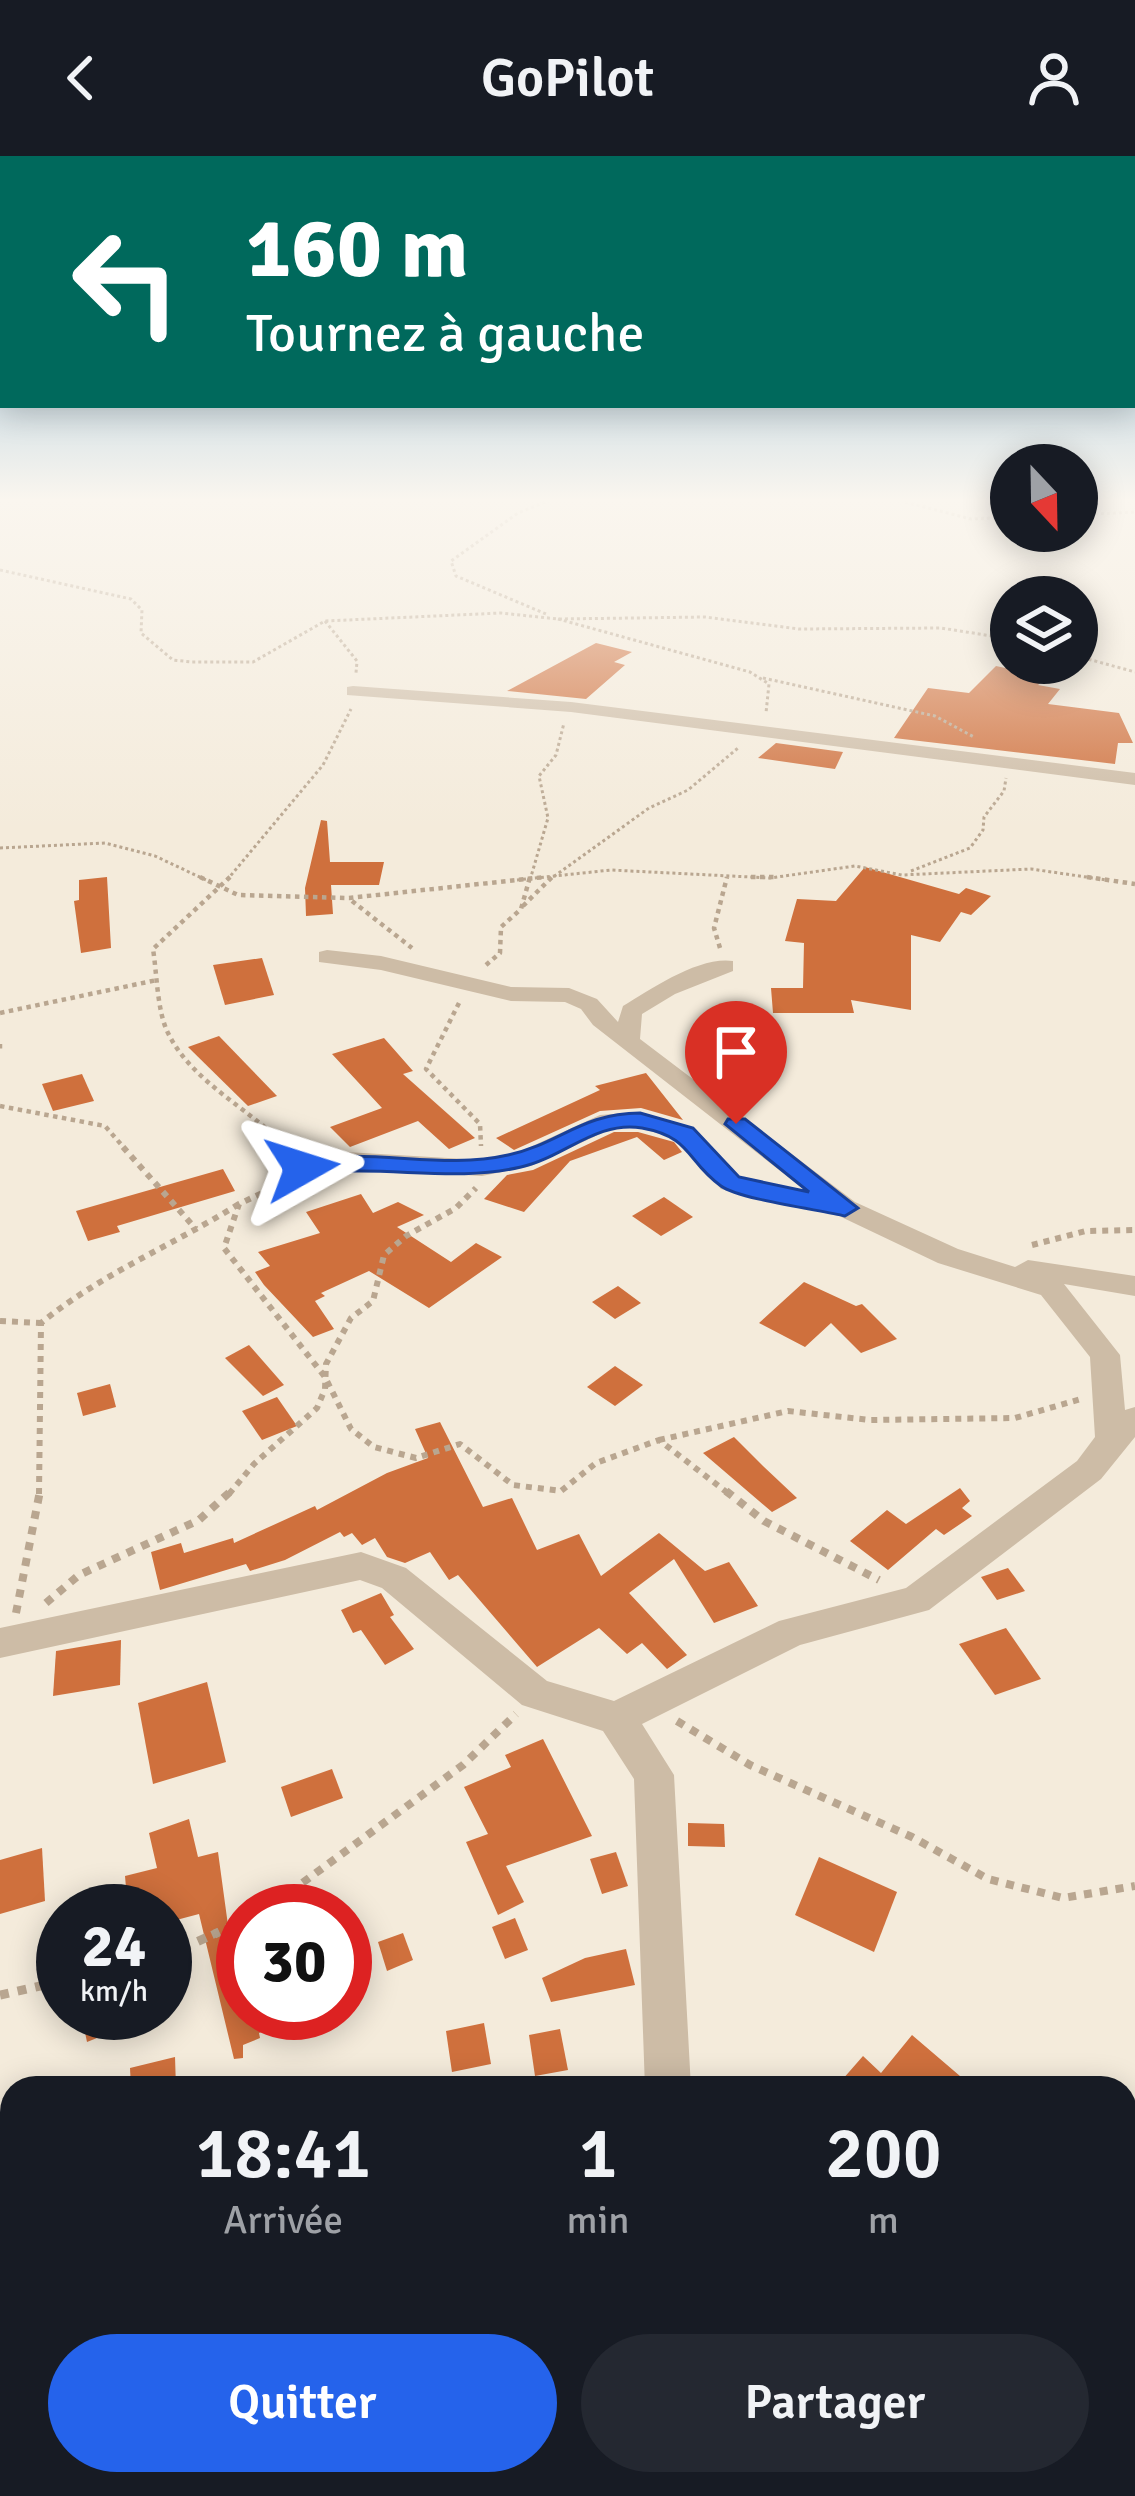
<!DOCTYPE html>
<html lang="fr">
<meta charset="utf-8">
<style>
body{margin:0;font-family:Signika,sans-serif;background:#242831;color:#f1f3f6;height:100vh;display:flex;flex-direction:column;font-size:45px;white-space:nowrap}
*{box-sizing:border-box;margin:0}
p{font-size:39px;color:#9ea1a6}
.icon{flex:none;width:66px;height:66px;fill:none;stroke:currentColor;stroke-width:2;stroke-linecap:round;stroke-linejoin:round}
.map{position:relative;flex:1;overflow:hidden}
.side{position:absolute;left:0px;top:1920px;width:1137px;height:420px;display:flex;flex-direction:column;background:#171b24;border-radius:36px 36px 0 0;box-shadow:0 6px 30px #0003}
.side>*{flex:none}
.top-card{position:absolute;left:0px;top:0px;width:1137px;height:252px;box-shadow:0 6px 30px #0003;background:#00695c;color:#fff;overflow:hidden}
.needle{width:78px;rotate:158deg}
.controls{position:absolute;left:990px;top:288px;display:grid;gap:24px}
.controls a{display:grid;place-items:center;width:108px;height:108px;border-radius:50%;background:#171b24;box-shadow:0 6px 30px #0003;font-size:60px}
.speed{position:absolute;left:36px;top:1728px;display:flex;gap:24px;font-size:60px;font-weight:700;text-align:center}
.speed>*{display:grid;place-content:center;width:156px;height:156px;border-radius:50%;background:#171b24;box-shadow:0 6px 30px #0003;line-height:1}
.speed small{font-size:30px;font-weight:400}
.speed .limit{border:18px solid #d22;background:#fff;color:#111}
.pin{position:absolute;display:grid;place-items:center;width:102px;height:102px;color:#fff;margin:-123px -51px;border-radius:50% 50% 50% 0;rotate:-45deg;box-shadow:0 0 12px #0007}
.pin .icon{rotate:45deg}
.me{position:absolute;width:132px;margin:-66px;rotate:84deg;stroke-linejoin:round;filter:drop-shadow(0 0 9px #0008)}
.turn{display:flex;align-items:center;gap:42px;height:252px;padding:0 48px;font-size:54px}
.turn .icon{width:156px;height:156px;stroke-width:2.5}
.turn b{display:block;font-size:84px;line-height:102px}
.eta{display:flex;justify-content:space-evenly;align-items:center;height:204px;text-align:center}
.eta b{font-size:72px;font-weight:600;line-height:84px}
.cta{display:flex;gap:24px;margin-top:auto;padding:24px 48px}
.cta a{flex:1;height:138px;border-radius:72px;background:#2563eb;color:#fff;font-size:48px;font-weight:600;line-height:138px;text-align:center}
.cta a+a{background:#242831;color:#f1f3f6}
header{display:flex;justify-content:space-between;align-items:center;height:156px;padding:0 48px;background:#171b24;font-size:54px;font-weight:600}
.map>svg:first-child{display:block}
.building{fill:#cf703d}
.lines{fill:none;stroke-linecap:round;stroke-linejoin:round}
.path-far4{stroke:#b9a690;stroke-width:3;stroke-dasharray:3 3;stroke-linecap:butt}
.path-far3{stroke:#b9a690;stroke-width:4.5;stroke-dasharray:4.5 4.5;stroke-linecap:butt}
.path-far2{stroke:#b9a690;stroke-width:6;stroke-dasharray:6 6;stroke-linecap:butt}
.path-far1{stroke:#b9a690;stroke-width:8;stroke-dasharray:8 8;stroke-linecap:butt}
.path{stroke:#b9a690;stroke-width:9;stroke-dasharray:9 9;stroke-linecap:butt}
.street{fill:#cdbca6;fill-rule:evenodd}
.route{fill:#2563eb;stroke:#184099;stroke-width:3}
</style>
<header><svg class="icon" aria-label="back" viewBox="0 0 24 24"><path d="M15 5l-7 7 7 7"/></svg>GoPilot<svg class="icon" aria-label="person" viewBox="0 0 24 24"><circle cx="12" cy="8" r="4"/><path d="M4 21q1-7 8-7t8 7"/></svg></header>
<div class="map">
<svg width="1135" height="2340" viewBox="0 0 1135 2340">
<rect width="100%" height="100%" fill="#f4ebdb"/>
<g class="building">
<path d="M596,487L632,496L614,506L625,509L586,543L507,535Z"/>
<path d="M996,510L1048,521L1038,529L1060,533L1048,548L1119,557L1133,587H1118L1115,608L894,582L928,532L969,537Z"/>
<path d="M776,587L843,596L835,613L758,602Z"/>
<path d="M321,664L327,665L330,706H384L379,729H331L333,758L306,760L305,732Z"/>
<path d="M865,711L959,738L966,732L991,740L971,759L961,756L940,786L911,779V854L851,844L854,857H773L771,832H803L804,787L785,785L797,743L836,745Z"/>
<path d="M107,721L111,792L81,797L74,745L79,744V724Z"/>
<path d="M262,802L274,839L225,849L213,809Z"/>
<path d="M219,880L277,940L248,950L188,891Z"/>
<path d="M384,882L413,915L403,918L475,982L449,993L418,965L350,991L330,971L382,952L332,898Z"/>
<path d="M646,917L683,964L641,952L600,955L514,994L496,982L600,934L595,930Z"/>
<path d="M82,918L94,945L53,955L42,928Z"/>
<path d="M614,976H638L674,986L682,996L664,1004L637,981L570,1005L524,1056L484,1043L507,1019L533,1014Z"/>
<path d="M223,1013L235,1035L117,1070L120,1076L88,1085L76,1055Z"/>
<path d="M361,1038L373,1057L398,1046L424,1059L397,1071L451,1106L476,1087L502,1101L429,1152L369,1115L321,1137L325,1140L315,1145L334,1173L313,1181L264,1129L255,1116L270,1110L258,1096L320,1077L306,1056Z"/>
<path d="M664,1041L693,1061L661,1080L632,1060Z"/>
<path d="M804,1126L856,1150L862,1148L897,1183L861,1197L831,1167L805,1191L759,1167Z"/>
<path d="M618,1130L641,1147L615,1163L592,1146Z"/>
<path d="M249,1189L284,1229L263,1240L225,1202Z"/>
<path d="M615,1210L643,1229L615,1250L587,1231Z"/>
<path d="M110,1228L116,1251L83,1260L77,1237Z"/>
<path d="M277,1241L297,1270L262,1284L242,1255Z"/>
<path d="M440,1266L483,1351L512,1342L537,1394L579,1378L601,1420L659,1377L705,1415L729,1406L758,1450L714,1467L674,1403L629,1437L687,1499L667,1513L642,1487L627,1498L599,1472L537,1511L458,1419L449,1424L430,1396L405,1407L387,1401L375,1382L362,1389L352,1377L344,1381L340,1376L285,1404L250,1415L246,1408L160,1434L151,1396L181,1387L184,1397L233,1382L234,1387L315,1350L317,1354L387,1317L428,1302L415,1273Z"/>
<path d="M734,1281L763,1310L797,1342L772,1356L703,1297Z"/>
<path d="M960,1332L970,1345L962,1352L972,1360L944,1379L936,1373L888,1414L850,1385L887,1354L906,1368Z"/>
<path d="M1008,1412L1025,1435L997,1444L981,1421Z"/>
<path d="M381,1437L394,1459L390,1461L414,1493L385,1509L361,1474L353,1477L341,1454Z"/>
<path d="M1006,1472L1041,1523L995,1539L959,1488Z"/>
<path d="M121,1484L120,1529L53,1540L56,1495Z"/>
<path d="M207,1526L226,1606L153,1628L138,1547Z"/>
<path d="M543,1583L592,1680L506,1710L524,1746L498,1759L466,1686L488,1678L464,1631L511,1611L505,1599Z"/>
<path d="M332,1613L343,1642L291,1661L281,1631Z"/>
<path d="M189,1663L198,1701L218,1696L230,1784L243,1780V1857H306L259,1877L260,1882L243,1889V1902L234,1903L199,1758L165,1767V1755H128L125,1720L157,1712L149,1677Z"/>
<path d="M688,1667L724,1668L725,1691L688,1690Z"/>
<path d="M42,1692L45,1745L0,1758V1704Z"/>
<path d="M616,1696L628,1730L602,1738L590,1703Z"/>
<path d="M819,1701L897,1736L874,1796L795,1759Z"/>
<path d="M515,1762L528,1794L505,1803L492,1771Z"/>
<path d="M403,1777L413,1804L387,1815L378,1786Z"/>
<path d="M626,1793L635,1829L551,1846L542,1822L585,1802Z"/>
<path d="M81,1857H156L157,1858L87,1886Z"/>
<path d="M484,1867L491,1908L452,1916L446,1875Z"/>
<path d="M560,1873L568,1914L535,1920L529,1879Z"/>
<path d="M912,1879L974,1932H835L863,1900L881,1917Z"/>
<path d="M175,1901L176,1932H131L130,1912Z"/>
</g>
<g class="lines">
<g class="path-far4">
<path d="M545,346L518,357L451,405L456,420L546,458"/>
<path d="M905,346L971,363L1011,361"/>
<path d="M1077,359L1135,356"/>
<path d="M0,414L131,443L142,454L141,477L173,504L192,506H253L325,465L501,457L558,463L705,461L799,473L941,472L1011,483"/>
<path d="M558,463L750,516L769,528L766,557"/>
<path d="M325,465L357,505L356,517"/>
<path d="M1077,500L1135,516"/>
<path d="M763,522L935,560L974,581"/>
<path d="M0,692L105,687L155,700L206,724"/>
<path d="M911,715L970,692L983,674L984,661L1004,635L1006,622"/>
<path d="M227,724L323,609L351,553"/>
<path d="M517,724L611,714L770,722L855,710L902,719L1031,713L1107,724"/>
<path d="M530,724L548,662L539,620L556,599L564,567"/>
<path d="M549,724L649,652L688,634L738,592"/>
</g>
<g class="path-far3">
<path d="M200,721L238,739L349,742L545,721"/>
<path d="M230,721L153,793C157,818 157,855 168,877C193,928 253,954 289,994"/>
<path d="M751,721H777"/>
<path d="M1087,721L1135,728"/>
<path d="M352,745L412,792"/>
<path d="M523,750L552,721"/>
<path d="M720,792L714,772L727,721"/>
<path d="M486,809L500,797L501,771L521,753L530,721"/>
<path d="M459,847L426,913L480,968L481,990"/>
<path d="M0,857L157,824"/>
<path d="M0,888V897"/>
<path d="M0,950L105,970L126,994"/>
</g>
<g class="path-far2">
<path d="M123,991L196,1073"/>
<path d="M286,991L292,997"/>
<path d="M283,1027L239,1048L224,1092L325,1221L351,1273L374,1291L416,1302L460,1288L513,1329L561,1335L596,1307L659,1284L729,1338"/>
<path d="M1032,1089L1086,1075L1135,1074"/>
<path d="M0,1165L41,1167"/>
<path d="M659,1284L788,1255L870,1264L1015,1262L1081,1243"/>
<path d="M39,1338L41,1167C101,1118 173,1089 239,1048"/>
<path d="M229,1338L254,1308L317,1252L325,1233L326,1208L351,1162L373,1145L384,1099L406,1080L456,1052L476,1032"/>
</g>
<g class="path-far1">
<path d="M726,1335L764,1365L879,1424"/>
<path d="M46,1447L79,1419L199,1364L231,1335"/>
<path d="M16,1457L40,1335"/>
<path d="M677,1565L750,1609L912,1681L988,1723L1063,1742L1135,1730"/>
<path d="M264,1755L463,1609L516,1558"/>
<path d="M212,1779L243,1765"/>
</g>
<g class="path">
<path d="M165,1800L219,1776"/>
<path d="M0,1839L63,1825"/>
</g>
<g class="street">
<path d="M353,530L571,546L1135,617V629L571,556L347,539V531Z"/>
<path d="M327,794L381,800L511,831L569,832L597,843L618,866L623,850C651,833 699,800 733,805V815L675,838L642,858L640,883L855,1046L958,1093L1015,1111L1028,1104L1135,1120V1140L1064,1128L1120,1199L1125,1254L1135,1251V1281L1101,1323L929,1454L800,1489L642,1568L674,1619L691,1932H645L634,1623L603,1575L522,1549L382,1432L360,1424L0,1502V1472L361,1396L406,1412L547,1525L614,1545L779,1465L906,1432L1077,1305L1095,1281L1090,1201L1041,1139L938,1107L835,1058L721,1033L676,982L639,972H613L531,1010L482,1020L346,1012L293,1019L289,1013L293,1007L346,996L482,1004L515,998L600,959L640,956L694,972L740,1021L806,1035L593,869L581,853L565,846L511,845L381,814L319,806V796Z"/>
<path d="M594,2328H648L646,2340H592Z"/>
</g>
</g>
<linearGradient id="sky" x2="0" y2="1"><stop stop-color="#7bb0d3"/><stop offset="0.51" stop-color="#faf6ef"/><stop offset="1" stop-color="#faf6ef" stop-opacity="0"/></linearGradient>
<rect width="1135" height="674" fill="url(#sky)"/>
<path class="route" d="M640,957L693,972L739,1021L809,1036L725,968L728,963H745L858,1052L845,1060C820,1054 738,1043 721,1030C686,1005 692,981 642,972C597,964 563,1002 521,1011C449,1028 375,1006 302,1020L290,1012L294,1007C366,989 438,1015 508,999C559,988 582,957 640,957Z"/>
</svg>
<div class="controls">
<a><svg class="needle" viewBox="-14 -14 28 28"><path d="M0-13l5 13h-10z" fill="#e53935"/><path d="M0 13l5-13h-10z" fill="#9ea1a6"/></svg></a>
<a><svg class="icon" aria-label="layers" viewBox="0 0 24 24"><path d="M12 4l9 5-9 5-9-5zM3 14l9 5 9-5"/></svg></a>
</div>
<div class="speed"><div>24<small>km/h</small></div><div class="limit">30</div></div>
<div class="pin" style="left:736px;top:968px;background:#d93025"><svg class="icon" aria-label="arrive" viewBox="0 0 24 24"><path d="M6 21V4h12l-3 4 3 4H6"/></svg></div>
<svg class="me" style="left:302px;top:1012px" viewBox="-20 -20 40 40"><path d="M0-17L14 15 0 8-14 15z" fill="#2563eb" stroke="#fff" stroke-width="4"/></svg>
<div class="top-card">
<div class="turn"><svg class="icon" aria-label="left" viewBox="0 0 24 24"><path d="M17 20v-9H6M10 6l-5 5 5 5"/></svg><div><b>160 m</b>Tournez à gauche</div></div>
</div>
<section class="side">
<div class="eta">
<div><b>18:41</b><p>Arrivée</p></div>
<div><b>1</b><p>min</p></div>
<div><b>200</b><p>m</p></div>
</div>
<div class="cta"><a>Quitter</a><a>Partager</a></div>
</section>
</div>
